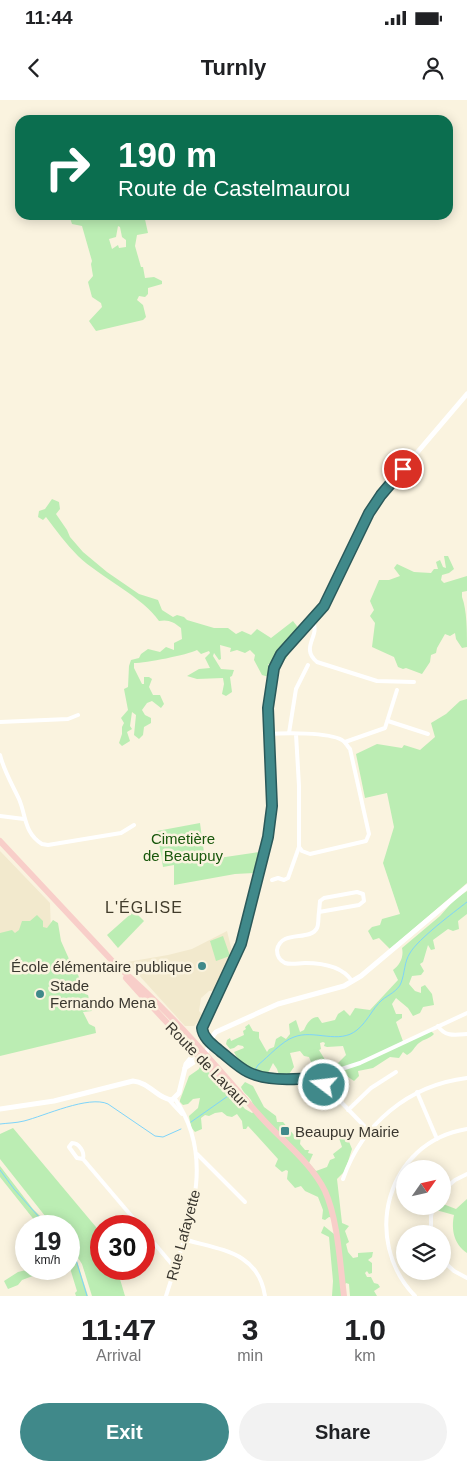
<!DOCTYPE html>
<meta charset="utf-8">
<style>
body{margin:0;font-family:Helvetica,sans-serif;background:#f2f2f2;color:#202124;height:100vh;display:flex;flex-direction:column;font-size:19px;white-space:nowrap}
*{box-sizing:border-box;margin:0}
p{font-size:16px;color:#757577}
.icon{flex:none;width:28px;height:28px;fill:none;stroke:currentColor;stroke-width:2;stroke-linecap:round;stroke-linejoin:round}
.map{position:relative;height:1196px;overflow:hidden}
.side{display:flex;flex-direction:column;background:#fff;flex:1}
.side>*{flex:none}
.guide{position:absolute;left:15px;top:15px;width:438px;height:105px;border-radius:15px;box-shadow:0 2px 12px #0003;background:#0b6e4f;color:#fff;overflow:hidden}
.needle{width:32px;rotate:56deg}
.tools{position:absolute;left:396px;top:1060px;display:grid;gap:10px}
.tools a{display:grid;place-items:center;width:55px;height:55px;border-radius:50%;background:#fff;box-shadow:0 2px 12px #0003;font-size:25px}
.speed{position:absolute;left:15px;top:1115px;display:flex;gap:10px;font-size:25px;font-weight:700;text-align:center}
.speed>*{display:grid;place-content:center;width:65px;height:65px;border-radius:50%;background:#fff;box-shadow:0 2px 12px #0003;line-height:1}
.speed small{font-size:12px;font-weight:400}
.speed .limit{border:8px solid #d22;background:#fff;color:#111}
.pin{position:absolute;display:grid;place-items:center;width:42px;height:42px;color:#fff;margin:-21px;border:2px solid #fff;border-radius:50%;box-shadow:0 1px 5px #0007}
.me{position:absolute;width:55px;margin:-28px;rotate:285deg;stroke-linejoin:round;filter:drop-shadow(0 0 4px #0008)}
.turn{display:flex;align-items:center;gap:18px;height:105px;padding:0 20px;font-size:22px}
.turn .icon{width:65px;height:65px;stroke-width:2.5}
.turn b{display:block;font-size:35px;line-height:42px}
.eta{display:flex;justify-content:space-evenly;align-items:center;height:85px;text-align:center}
.eta b{font-size:30px;font-weight:700;line-height:35px}
.primary-button{display:flex;gap:10px;margin-top:auto;padding:10px 20px}
.primary-button a{flex:1;height:58px;border-radius:30px;background:#40898a;color:#fff;font-size:20px;font-weight:700;line-height:58px;text-align:center}
.primary-button a+a{background:#f2f2f2;color:#202124}
.status{display:flex;justify-content:space-between;align-items:center;height:35px;padding:0 25px;background:#fff;direction:ltr}
.status svg{height:14px;fill:currentColor}
header{display:flex;justify-content:space-between;align-items:center;height:65px;padding:0 20px;background:#fff;font-size:22px;font-weight:700}
.map>svg:first-child{display:block}
.built{fill:#f2e9cd}
.green{fill:#bbedb3;fill-rule:evenodd}
.lines{fill:none;stroke-linecap:round;stroke-linejoin:round}
.stream{stroke:#7ed4fa;stroke-width:1}
.minor{stroke:#fff;stroke-width:4}
.tertiary{stroke:#fff;stroke-width:5}
.primary{stroke:#f8cec9;stroke-width:6}
.route-casing{stroke:#2a595a;stroke-width:12}
.route{stroke:#40898a;stroke-width:9}
.poi-dot{fill:#40898a;stroke:#faf3df;stroke-width:2}
.labels{text-anchor:middle;dominant-baseline:central;stroke-width:5;stroke-linejoin:round;paint-order:stroke}
.park-label{font-size:15px;fill:#18570c;stroke:#faf3df}
.poi-label{font-size:15px;fill:#3a372f;stroke:#faf3df;text-anchor:start}
.street-label{font-size:15px;fill:#3a372f;stroke:#faf3df}
.neighbourhood-label{font-size:16px;letter-spacing:1px;fill:#413c2b;stroke:#faf3df}
</style>
<div class="status"><b>11:44</b><svg viewBox="0 0 49 12"><path d="M0 12V9h3v3zM5 12V6h3v6zM10 12V3h3v9zM15 12V0h3v12zM26 1h20v11H26zM47 4h2v5h-2z"/></svg></div>
<header><svg class="icon" aria-label="back" viewBox="0 0 24 24"><path d="M15 5l-7 7 7 7"/></svg>Turnly<svg class="icon" aria-label="person" viewBox="0 0 24 24"><circle cx="12" cy="8" r="4"/><path d="M4 21q1-7 8-7t8 7"/></svg></header>
<div class="map">
<svg width="467" height="1196" viewBox="0 0 467 1196">
<rect width="100%" height="100%" fill="#faf3df"/>
<g class="built">
<path d="M0,751L50,803L51,832L0,842Z"/>
<path d="M227,831L233,855L214,891H209L201,898L199,911L204,916L194,926H185L127,862L168,855L192,849Z"/>
</g>
<g class="green">
<path d="M69,115H144L148,133L137,135L135,146L141,167H143L145,178L154,177L162,181V184L148,188V194L145,197L139,196L137,200L143,205L146,217L143,220L96,231L89,221L102,207L101,203L92,197L88,182L93,176L91,164L92,161L82,126L72,124ZM118,126L120,127L122,137L126,140V147L119,148L118,145L112,149L109,139L116,137Z"/>
<path d="M52,399L59,402L60,409L56,414L67,430L70,437L83,452L107,472L139,494L158,500L162,510L173,517L177,515L184,517L187,520L214,528H228L236,534L242,531L251,535L257,529L271,538L293,521L300,530L284,544L291,549L286,559L279,555L273,565L268,564L270,569L269,577L262,575L254,560L255,555L250,550L245,553L237,550L230,552L231,548L220,545L221,559L219,560L214,553L213,556L221,569L234,570L232,576L230,577L232,592L226,596L222,594L224,584L223,578L197,579L187,576L199,569L210,568L205,558L210,553L209,551L201,554L197,550C187,555 146,563 134,563V568L142,584H144V577H149L152,579L149,587L153,595H160L164,604L161,608L152,601L147,603L142,610L145,615L151,618V623L144,627L143,635L139,639L134,635L136,615L132,612L130,626L132,629L127,632L130,641L122,646L119,643L122,634V627L124,623L121,618L128,610L124,589L128,587L129,566L131,560L139,558L141,554L148,549L160,552L166,547L174,550V543L182,539L181,528C174,522 168,519 159,521C144,498 100,477 78,456C66,444 56,430 46,417L43,420L38,417L39,411L45,409Z"/>
<path d="M444,456H448L454,469L449,473L442,475L441,480L444,483L467,476V491L462,492V497C467,510 467,532 467,547L462,548L456,539L455,533L450,536L445,534L437,548L436,553L431,555L430,562L422,574L406,568L403,569L398,567L394,557L372,547L375,523L370,516L374,510L370,501L379,480H389L400,476L394,468L397,464L414,472L431,473L434,469H438L436,462L440,460L443,467L446,468Z"/>
<path d="M467,599V783L390,849L379,838L373,840L368,831L372,827L380,825L382,819L400,814L383,763L394,727L387,693L365,698L356,654L377,644L402,648L404,645L420,650L435,637L431,623L446,614L460,601Z"/>
<path d="M200,723L205,760L259,752L254,773L235,774L174,785V765L163,767L157,731Z"/>
<path d="M467,791V814L458,821L459,829L453,831L448,829L433,840L435,849L431,850L428,845L423,862L420,864L424,871L421,875L412,876L409,884L415,891L421,893V887L425,885L432,894L434,905L423,907L420,913L413,916L408,908L396,898L392,904L396,914H402V918L396,922L404,944L431,931L434,934C429,939 424,939 419,943C414,947 413,952 407,955L403,952L399,958L390,957L373,968L358,971L359,976L354,981L348,977L339,979L336,976L335,966L346,955L343,946L327,947L324,946L325,943L323,942L320,943L321,949L319,950L327,963L330,972L313,977L312,973L316,969V965L311,962L309,957L304,956L300,951L290,953L294,967L289,974L280,978L277,969L273,963L268,973C253,970 241,967 234,952L244,948L243,946L238,945L234,948L230,949L226,944L227,940L230,938L231,941L244,935L243,931L246,929L245,927L249,924L253,931L259,932V938L267,952L269,949L274,947L276,939L281,936L286,939L290,934L289,924L296,920L300,932L304,930C307,923 311,917 318,917L322,923L335,920L338,914L344,910L350,916L355,908L370,910L398,880L393,870C400,865 404,857 402,848L440,816L455,799Z"/>
<path d="M134,811L144,821L118,848L107,835Z"/>
<path d="M37,815L43,821V827L47,828L53,820L58,823L61,841L73,868L76,869L85,894L88,895L92,911L83,912L89,924L95,927L96,933L0,956V833L12,830L15,833L19,830L22,821H30Z"/>
<path d="M223,836L230,856L216,861L210,841Z"/>
<path d="M200,964L227,989L229,996H234L245,1009L252,1013L257,1010C254,1006 253,1004 251,1000C248,995 243,993 241,987L245,982L253,986L264,1007L276,1016L277,1022H283L294,1035L301,1036L300,1044L305,1050H309L308,1053L313,1054L309,1063L316,1071L327,1067L330,1060L335,1058L333,1054L342,1047L339,1038L342,1033L347,1037L352,1049L345,1071L337,1079L342,1123L349,1126L345,1131L349,1142L346,1144L348,1152L353,1158L358,1157V1153L373,1152L372,1157L368,1160L372,1163V1173L369,1174L367,1171L365,1173L367,1177H371L374,1183L378,1184L380,1187L374,1191L377,1196H350L349,1184L346,1183L343,1187L342,1196H332L333,1181L329,1137L321,1133L324,1126L334,1134V1118L329,1117L325,1120L322,1119L323,1110L318,1097L305,1091L301,1086L295,1088L287,1079L288,1071L286,1070L282,1072L275,1066L278,1059L248,1026L246,1029H243L242,1021L237,1014L232,1017L227,1016L222,1012L215,1013L209,1016L205,1015L201,1018L202,1029L195,1032L191,1027L189,1016L198,1008L200,998L193,999L188,1004L183,1005L180,1002V1000L189,976L199,969Z"/>
<path d="M13,1028L101,1133V1169H117L125,1196H92L82,1164L69,1144V1126H53L0,1059V1034Z"/>
<path d="M0,1066L33,1109L50,1126H39L0,1077Z"/>
<path d="M467,1099V1153C454,1144 451,1130 454,1115L436,1110L438,1106H442L443,1104L456,1109Z"/>
<path d="M69,1147L76,1158L88,1196H76L75,1193L77,1191L69,1165Z"/>
<path d="M30,1169H52L22,1180L18,1185L8,1189L4,1181L18,1172Z"/>
</g>
<g class="lines">
<g class="stream">
<path d="M255,970L258,965C268,957 282,941 294,937C314,929 339,945 357,930C368,921 372,909 382,900C388,895 398,891 401,883C405,873 404,862 410,853C418,839 453,813 467,802"/>
<path d="M191,1022L228,996"/>
<path d="M0,1024C8,1023 16,1023 24,1021C44,1016 89,995 108,1004L155,1036L163,1037L181,1029"/>
<path d="M0,1070L14,1089L47,1126"/>
<path d="M69,1148L76,1160L87,1196"/>
</g>
<g class="minor">
<path d="M312,521C322,535 299,547 317,562L377,581L414,582"/>
<path d="M388,621L428,634"/>
<path d="M0,622L68,619L78,615"/>
<path d="M289,633L296,589L308,565"/>
<path d="M268,634C285,633 328,632 342,640C346,642 347,646 350,649L369,734L366,741L310,754L302,751L299,747V686L296,634"/>
<path d="M345,642L385,628L397,590"/>
<path d="M0,655C4,671 12,684 19,699C26,715 24,733 42,744L48,745L121,733L134,725"/>
<path d="M0,716L24,719"/>
<path d="M272,780L278,778L284,780L288,778L299,747"/>
<path d="M319,812L320,801L324,798L357,792L363,794L364,801L359,805L319,812C318,817 319,824 317,828C310,842 281,829 277,850C277,855 279,860 285,863C291,865 299,863 305,863C322,863 342,866 352,881"/>
<path d="M438,926C445,937 455,935 467,934"/>
<path d="M210,943L249,972L283,979L317,977L360,963L467,913"/>
<path d="M317,977L369,1031"/>
<path d="M417,992L437,1039"/>
<path d="M169,1000L182,1014"/>
<path d="M348,1010L371,988L396,972"/>
<path d="M72,1043C79,1043 85,1052 83,1059L77,1058L69,1047Z"/>
<path d="M197,1054L245,1102"/>
<path d="M83,1059L140,1126"/>
<path d="M343,1079C362,1024 409,985 467,978"/>
<path d="M442,1091L455,1080L467,1074"/>
<path d="M144,1131L175,1168"/>
<path d="M431,1134V1116L434,1106"/>
<path d="M183,1139C220,1150 258,1151 265,1196"/>
<path d="M442,1160L454,1171L467,1178"/>
<path d="M166,1196C186,1131 219,1062 175,999"/>
<path d="M415,1196C361,1140 386,1042 467,1029"/>
</g>
<g class="tertiary">
<path d="M210,943L204,935L202,928L241,844L268,737L272,706L267,608L272,576L281,554L324,505L363,423L381,395L467,294"/>
<path d="M205,953C211,947 209,939 216,932L278,904L344,886L361,876L467,787"/>
<path d="M185,968L200,958"/>
<path d="M0,1009L54,1001L133,981C149,982 158,999 172,1000L179,993L186,964L195,953"/>
</g>
<g class="primary">
<path d="M0,741L117,866"/>
<path d="M116,865C169,910 214,964 260,1016C281,1040 311,1062 325,1091C338,1120 340,1164 344,1196"/>
<path d="M126,878L143,897L219,978L243,1001"/>
</g>
</g>
<g class="lines">
<defs>
<path id="route" d="M324,985L317,977C295,980 268,982 248,972C238,967 229,958 220,951C213,945 203,938 202,928L241,844L268,737L272,706L268,608L274,568L281,554L324,506L369,413L381,395L403,369"/>
</defs>
<use href="#route" class="route-casing"/>
<use href="#route" class="route"/>
</g>
<g class="poi-dot">
<circle cx="202" cy="866" r="5"/>
<circle cx="40" cy="894" r="5"/>
<rect x="280" y="1026" width="10" height="10" rx="2.5"/>
</g>
<g class="labels">
<g class="park-label">
<text x="183" y="738">Cimetière<tspan x="183" dy="17">de Beaupuy</tspan></text>
</g>
<g class="poi-label">
<text x="192" y="866" text-anchor="end">École élémentaire publique</text>
<text x="50" y="885">Stade<tspan x="50" dy="17">Fernando Mena</tspan></text>
<text x="295" y="1031">Beaupuy Mairie</text>
</g>
<g class="street-label">
<text transform="translate(207 964) rotate(46)">Route de Lavaur</text>
<text transform="translate(183 1135) rotate(-75)">Rue Lafayette</text>
</g>
<g class="neighbourhood-label">
<text x="144" y="807">L'ÉGLISE</text>
</g>
</g>
</svg>
<div class="tools">
<a><svg class="needle" viewBox="-14 -14 28 28"><path d="M0-13l5 13h-10z" fill="#e53935"/><path d="M0 13l5-13h-10z" fill="#757577"/></svg></a>
<a><svg class="icon" aria-label="layers" viewBox="0 0 24 24"><path d="M12 4l9 5-9 5-9-5zM3 14l9 5 9-5"/></svg></a>
</div>
<div class="speed"><div>19<small>km/h</small></div><div class="limit">30</div></div>
<div class="pin" style="left:403px;top:369px;background:#d93025"><svg class="icon" aria-label="arrive" viewBox="0 0 24 24"><path d="M6 21V4h12l-3 4 3 4H6"/></svg></div>
<svg class="me" style="left:324px;top:985px" viewBox="-20 -20 40 40"><circle r="17" fill="#40898a" stroke="#fff" stroke-width="3"/><path d="M0-11L8 9 0 5-8 9z" fill="#fff"/></svg>
<div class="guide">
<div class="turn"><svg class="icon" aria-label="right" viewBox="0 0 24 24"><path d="M7 20v-9h11M14 6l5 5-5 5"/></svg><div><b>190 m</b>Route de Castelmaurou</div></div>
</div>
</div>
<section class="side">
<div class="eta">
<div><b>11:47</b><p>Arrival</p></div>
<div><b>3</b><p>min</p></div>
<div><b>1.0</b><p>km</p></div>
</div>
<div class="primary-button"><a>Exit</a><a>Share</a></div>
</section>
